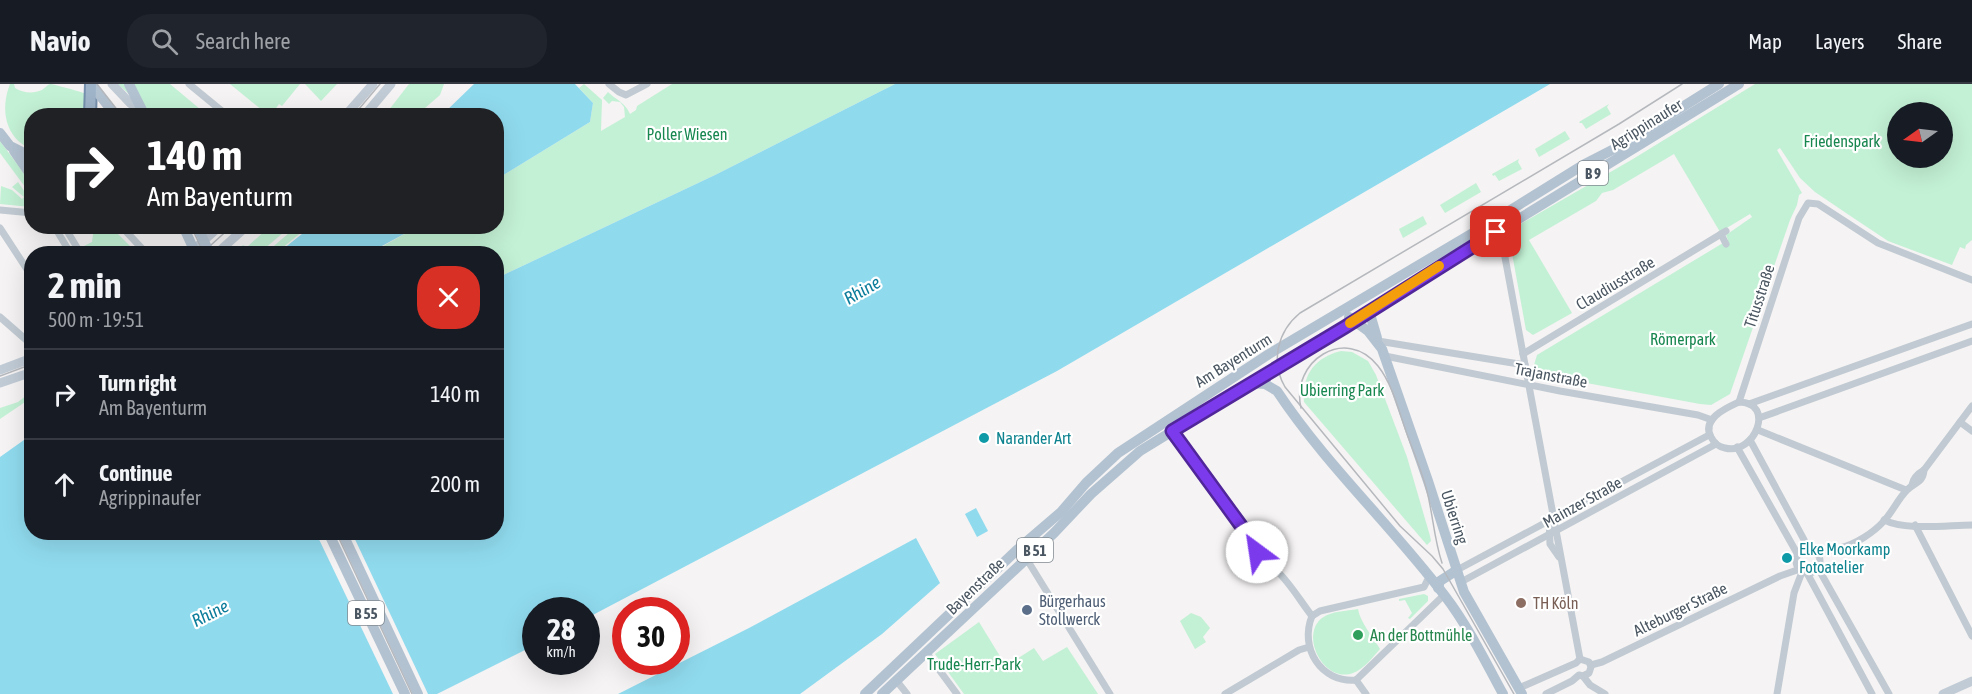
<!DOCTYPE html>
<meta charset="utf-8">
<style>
body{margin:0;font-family:"Asap Condensed",sans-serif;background:#20242c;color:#f1f3f6;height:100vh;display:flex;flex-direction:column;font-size:22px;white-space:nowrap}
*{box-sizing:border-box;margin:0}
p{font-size:20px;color:#9ea1a6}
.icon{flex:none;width:33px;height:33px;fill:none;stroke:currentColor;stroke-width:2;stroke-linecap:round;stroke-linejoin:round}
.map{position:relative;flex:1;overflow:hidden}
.drawer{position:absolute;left:24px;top:162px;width:480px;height:294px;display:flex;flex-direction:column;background:#171b24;border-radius:24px;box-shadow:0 6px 24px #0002}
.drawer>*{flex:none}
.banner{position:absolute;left:24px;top:24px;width:480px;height:126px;border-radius:24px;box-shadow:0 6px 24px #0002;background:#202124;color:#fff;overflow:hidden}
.needle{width:39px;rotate:256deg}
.fabs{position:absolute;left:1887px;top:18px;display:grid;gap:12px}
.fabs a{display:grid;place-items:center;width:66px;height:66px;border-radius:50%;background:#171b24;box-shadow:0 6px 24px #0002;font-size:30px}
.speed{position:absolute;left:522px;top:513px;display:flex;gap:12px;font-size:30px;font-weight:700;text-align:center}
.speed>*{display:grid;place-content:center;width:78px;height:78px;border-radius:50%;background:#171b24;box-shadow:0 6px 24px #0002;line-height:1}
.speed small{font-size:15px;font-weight:400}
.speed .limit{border:9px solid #d22;background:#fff;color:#111}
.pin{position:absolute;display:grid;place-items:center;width:51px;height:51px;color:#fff;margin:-26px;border-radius:12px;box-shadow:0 3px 9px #0006}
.me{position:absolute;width:66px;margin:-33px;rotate:329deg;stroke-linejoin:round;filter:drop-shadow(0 0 4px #0008)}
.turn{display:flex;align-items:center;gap:21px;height:126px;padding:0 24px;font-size:27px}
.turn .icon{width:78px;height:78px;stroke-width:2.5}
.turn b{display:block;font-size:42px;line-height:51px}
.round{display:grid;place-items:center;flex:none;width:63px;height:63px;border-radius:24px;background:#20242c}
.summary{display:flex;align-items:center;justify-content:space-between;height:102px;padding:0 24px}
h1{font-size:36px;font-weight:700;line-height:45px}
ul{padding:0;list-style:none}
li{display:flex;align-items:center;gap:18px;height:90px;padding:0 24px;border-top:2px solid #363941}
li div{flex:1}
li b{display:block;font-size:22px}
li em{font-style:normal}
header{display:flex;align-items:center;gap:36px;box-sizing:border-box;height:84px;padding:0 30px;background:#171b24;border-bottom:2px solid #363941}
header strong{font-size:28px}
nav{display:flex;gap:33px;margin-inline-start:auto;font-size:21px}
.search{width:420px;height:54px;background:#20242c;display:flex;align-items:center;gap:15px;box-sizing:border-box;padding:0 21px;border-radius:24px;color:#9ea1a6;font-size:22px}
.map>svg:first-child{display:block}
.green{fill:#c3f1d5;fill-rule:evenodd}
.water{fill:#90daee}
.pier{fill:#f5f3f3}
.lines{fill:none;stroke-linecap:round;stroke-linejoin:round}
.trunk-casing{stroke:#7690ad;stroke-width:14}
.minor{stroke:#c1cad2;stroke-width:7}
.secondary{stroke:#c1cbd6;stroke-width:9}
.primary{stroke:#b3c2d1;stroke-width:10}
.trunk{stroke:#9fb4c9;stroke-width:10}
.tram{stroke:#b5b8bd;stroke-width:1.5}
.primary-bridge{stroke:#b3c2d1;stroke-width:10}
.route-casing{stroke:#51269a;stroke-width:15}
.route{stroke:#7c3aed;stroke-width:10}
.slow{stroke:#f59e0b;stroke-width:10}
.culture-dot{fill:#0f9aa8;stroke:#fff;stroke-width:2}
.education-dot{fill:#8d6e63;stroke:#fff;stroke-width:2}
.service-dot{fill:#5c6f8a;stroke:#fff;stroke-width:2}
.leisure-dot{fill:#2e9e5b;stroke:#fff;stroke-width:2}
.labels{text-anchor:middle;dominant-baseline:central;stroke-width:4.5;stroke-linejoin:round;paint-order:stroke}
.shield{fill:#fff;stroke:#808990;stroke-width:1.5}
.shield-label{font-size:15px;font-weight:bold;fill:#4a5661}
.street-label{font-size:16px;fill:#4a5661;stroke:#fff}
.park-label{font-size:16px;fill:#17864f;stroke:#fff}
.culture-label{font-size:16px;fill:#0d838f;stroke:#fff;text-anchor:start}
.service-label{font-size:16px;fill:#4e5e75;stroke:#fff;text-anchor:start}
.education-label{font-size:16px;fill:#785e54;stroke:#fff;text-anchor:start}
.leisure-label{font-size:16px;fill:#27864d;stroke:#fff;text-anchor:start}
.water-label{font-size:18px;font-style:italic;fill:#0c7c9b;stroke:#fff}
</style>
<header>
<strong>Navio</strong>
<div class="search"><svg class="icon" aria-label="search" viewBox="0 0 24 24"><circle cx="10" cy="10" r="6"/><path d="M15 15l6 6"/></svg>Search here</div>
<nav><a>Map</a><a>Layers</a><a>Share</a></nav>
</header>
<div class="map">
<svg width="1972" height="610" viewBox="0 0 1972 610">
<rect width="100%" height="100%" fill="#f5f3f3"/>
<g class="green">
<path d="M10,0H14L15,4C23,9 33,10 42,6C45,4 47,1 50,0C53,0 82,8 86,10L84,31L32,32L31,65C5,54 0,25 10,0Z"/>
<path d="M118,0H170L207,31H158L142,22Z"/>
<path d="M230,0H300L282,22L279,20L274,27L279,31H268Z"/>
<path d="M305,0H337L321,17Z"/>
<path d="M409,0H444L440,11L417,31H385Z"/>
<path d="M584,0L602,16L601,47L625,33L624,23L620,18L612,17L609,20L603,14L608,8C616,16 625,18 630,30L636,26L637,22L672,0H895L715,91L497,194L496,170H369L417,143L496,142L497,95L590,38L593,19L579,4Z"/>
<path d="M1755,0H1972V156L1966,161L1965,165L1960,163L1952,181L1888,157L1849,131L1815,108L1800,94L1780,64L1777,66L1802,109L1799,111L1797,121L1790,136L1730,310L1711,321L1700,320L1538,290L1534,281L1537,271L1728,156L1726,151L1752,133L1750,130L1720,148L1674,70L1613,106L1602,109L1596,117L1529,156L1572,229L1533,251L1526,246L1509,153L1510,146L1633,75ZM1898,28H1942V74H1898Z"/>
<path d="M1609,20L1607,23L1611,30L1586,45L1582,39H1580L1579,38Z"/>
<path d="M1565,47L1570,55L1539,73L1535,65Z"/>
<path d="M0,57L31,99V111L0,69Z"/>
<path d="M1519,75L1518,78L1522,85L1499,97L1495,91L1493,92L1492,90Z"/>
<path d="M18,98L31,117V123L0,120L1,102L12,106L22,115L24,113L12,103Z"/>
<path d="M1476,99L1481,108L1445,129L1440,121Z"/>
<path d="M1423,132L1427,140L1403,154L1399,145Z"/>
<path d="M94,143L113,145L137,169H89L84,162L92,158Z"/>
<path d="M269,143H290L263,166L243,165L241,163L243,161L247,163Z"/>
<path d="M296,143H308L276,169H270L268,167Z"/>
<path d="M1341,267L1352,268L1368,277L1376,291L1407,373L1430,452L1431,457L1427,461L1304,318C1302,291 1314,274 1341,267Z"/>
<path d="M31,308V314L0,335V324L18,318Z"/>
<path d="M1424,510L1428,512V517L1410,535L1408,534L1412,529L1405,516L1399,517V515Z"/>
<path d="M1358,525C1360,538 1373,553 1380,565C1372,574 1364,585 1353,589C1325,600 1299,552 1322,534C1331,527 1347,527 1358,525Z"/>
<path d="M1191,529L1201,533L1210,544L1203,553L1206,558L1195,565L1180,537Z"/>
<path d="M979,538L1006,582L1034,564L1043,577L1067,563L1098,610H964L935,570Z"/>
</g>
<g class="water">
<path d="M474,0H575L593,19L590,38L497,95L496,32L442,31Z"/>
<path d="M895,0H1550L1057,287L587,534L586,526H536L535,561L437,610H0V373L31,351L32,448H496L497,194L715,91Z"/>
<path d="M312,142H417V143L369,169H278Z"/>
<path d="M976,424L988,447L977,453L965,430Z"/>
<path d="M916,454L940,499L882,550L800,610H618L749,544Z"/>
</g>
<path class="pier" d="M316,449H352L428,610H393Z"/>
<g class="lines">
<defs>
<path id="trunk" d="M90,32L91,0"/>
</defs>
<use href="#trunk" class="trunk-casing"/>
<g class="minor">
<path d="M189,0L228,32"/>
<path d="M609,0L619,8L626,11L647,0"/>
<path d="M0,126L32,129"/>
<path d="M54,142L71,170"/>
<path d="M64,142L81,170"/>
<path d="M121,142L147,170"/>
<path d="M1508,143L1504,154V168L1580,575"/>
<path d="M0,144L32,193"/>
<path d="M1721,150L1726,160"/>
<path d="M1484,155L1496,158L1504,167"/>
<path d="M0,233L32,261"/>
<path d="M1378,257L1525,281"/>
<path d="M1523,270L1726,147"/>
<path d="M1385,272L1560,307L1698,331L1712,336"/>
<path d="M1739,318L1799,134L1808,119L1818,120L1878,159L1972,196"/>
<path d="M1739,318C1776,318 1755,372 1725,364C1719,363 1714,359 1711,353C1701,335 1726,324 1739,318Z"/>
<path d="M1749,320L1972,240"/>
<path d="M1759,334L1972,257"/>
<path d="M1960,338L1972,347"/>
<path d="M1758,346L1906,406"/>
<path d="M1172,347L1242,443C1250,463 1261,473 1277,487C1290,499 1301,518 1312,532"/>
<path d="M1750,356L1809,465"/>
<path d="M1737,363L1798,471"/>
<path d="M1912,401C1913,394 1917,390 1924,386L1972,322"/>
<path d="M1549,433L1550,460L1559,473"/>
<path d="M1884,436C1905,447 1948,441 1972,441"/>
<path d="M1915,441L1972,552"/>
<path d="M1018,465L1026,474L1110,610"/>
<circle cx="1808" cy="477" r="12"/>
<path d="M1817,470C1825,466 1832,467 1840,464C1856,460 1873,449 1884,437C1893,427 1898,415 1907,406C1915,398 1923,399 1924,386"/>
<path d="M1818,484L1889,610"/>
<path d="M1457,486L1709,351"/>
<path d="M1807,489L1872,610"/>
<path d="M1461,498L1716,360"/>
<path d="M1312,532L1320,527L1424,503L1429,493"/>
<path d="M1312,532C1299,564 1321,599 1356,596"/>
<path d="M926,568L957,610"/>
<path d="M1591,581L1602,578L1780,492L1800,485"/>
<path d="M1583,592L1590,601L1605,610"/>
<path d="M896,596L907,610"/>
<path d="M1356,596L1444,511"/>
<path d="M1356,596L1366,610"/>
<path d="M1519,604L1576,579L1580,575L1589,578L1591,583L1589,589L1583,592L1579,591L1572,597L1546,610"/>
<path d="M1225,610L1299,566L1309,563"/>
<path d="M1777,610L1794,509L1802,488"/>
</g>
<g class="secondary">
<path d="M112,0L130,19L145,31"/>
<path d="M345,32L373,0"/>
<path d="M364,32L391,0"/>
<path d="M189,170L220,142"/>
<path d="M216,170L247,142"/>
<path d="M0,286L32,274"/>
<path d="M0,299L32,288"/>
<path d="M1943,610L1972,597"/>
</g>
<g class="primary">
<path d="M91,0L116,32"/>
<path d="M0,49L10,62L32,73"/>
<path d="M14,67L32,93"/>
<path d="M1372,224L1370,230L1377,254"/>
<path d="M1349,233L1368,247L1382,265L1428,397L1464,508L1522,610"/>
<path d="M1250,299L1265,300L1277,307C1326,381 1392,442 1445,512C1468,542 1485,577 1503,610"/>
<path d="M328,448L405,610"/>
<path d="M342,448L418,610"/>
<path d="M1438,504L1440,497L1457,486"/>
<path d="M865,610L1018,465L1061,428L1086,399L1118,369L1269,270L1493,137L1583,81L1620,62L1719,0"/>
<path d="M882,610L1054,449L1091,410L1140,367L1739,0"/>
</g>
<use href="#trunk" class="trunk"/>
<g class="tram">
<path d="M97,0L122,32"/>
<path d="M353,32L380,0"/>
<path d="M191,142L204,170"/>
<path d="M201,170L232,142"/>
<path d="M0,292L32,280"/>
<path d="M1301,324C1290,277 1346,241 1378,282C1393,301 1399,328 1407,350C1414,369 1422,388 1427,407C1433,431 1434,455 1442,479"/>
<path d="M336,448L412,610"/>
<path d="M1514,610L1443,485L1432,472L1400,442L1285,303C1270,277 1278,247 1300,229L1619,40L1682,0"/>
</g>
<g class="primary-bridge">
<path d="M129,0L145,32"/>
<path d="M183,142L196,170"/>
<path d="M197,142L210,170"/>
</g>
</g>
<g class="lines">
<defs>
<path id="route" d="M1257,468L1247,455L1242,443L1172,347L1345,243L1496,148"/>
</defs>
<use href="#route" class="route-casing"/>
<use href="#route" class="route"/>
<path class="slow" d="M1350,239L1439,182"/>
</g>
<g class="culture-dot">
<circle cx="984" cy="354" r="6"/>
<circle cx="1787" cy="474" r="6"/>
</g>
<circle class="education-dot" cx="1521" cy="519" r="6"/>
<circle class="service-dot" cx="1027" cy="526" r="6"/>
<circle class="leisure-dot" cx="1358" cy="551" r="6"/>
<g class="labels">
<g class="shield">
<rect x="1578" y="77" width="30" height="24" rx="4.5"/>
<rect x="1017" y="454" width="36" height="24" rx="4.5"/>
<rect x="348" y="517" width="36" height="24" rx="4.5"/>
</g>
<g class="shield-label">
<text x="1593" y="89">B 9</text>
<text x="1035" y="466">B 51</text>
<text x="366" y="529">B 55</text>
</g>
<g class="street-label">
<text transform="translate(1646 40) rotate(-32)">Agrippinaufer</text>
<text transform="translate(1615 199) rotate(-31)">Claudiusstraße</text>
<text transform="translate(1759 212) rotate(-72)">Titusstraße</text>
<text transform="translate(1233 276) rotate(-32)">Am Bayenturm</text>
<text transform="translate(1551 291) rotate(11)">Trajanstraße</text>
<text transform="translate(1582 418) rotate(-29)">Mainzer Straße</text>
<text transform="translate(1455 433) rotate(72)">Ubierring</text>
<text transform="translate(975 502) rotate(-44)">Bayenstraße</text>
<text transform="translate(1680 525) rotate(-26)">Alteburger Straße</text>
</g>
<g class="park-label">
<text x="687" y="50">Poller Wiesen</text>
<text x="1842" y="57">Friedenspark</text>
<text x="1683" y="255">Römerpark</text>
<text x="1342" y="306">Ubierring Park</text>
<text x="974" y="580">Trude-Herr-Park</text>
</g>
<g class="culture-label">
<text x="996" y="354">Narander Art</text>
<text x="1799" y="465">Elke Moorkamp<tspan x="1799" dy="18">Fotoatelier</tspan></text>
</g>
<g class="service-label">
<text x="1039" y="517">Bürgerhaus<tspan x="1039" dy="18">Stollwerck</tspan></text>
</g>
<g class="education-label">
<text x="1533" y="519">TH Köln</text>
</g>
<g class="leisure-label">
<text x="1370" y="551">An der Bottmühle</text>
</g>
<g class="water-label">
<text transform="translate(862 206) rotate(-30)">Rhine</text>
<text transform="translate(210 529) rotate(-27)">Rhine</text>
</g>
</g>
</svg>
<div class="fabs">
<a><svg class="needle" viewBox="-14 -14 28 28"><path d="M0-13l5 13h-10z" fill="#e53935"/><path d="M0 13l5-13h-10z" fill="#9ea1a6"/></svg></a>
</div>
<div class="speed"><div>28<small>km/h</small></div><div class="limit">30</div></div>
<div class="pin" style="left:1496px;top:148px;background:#d93025"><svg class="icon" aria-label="arrive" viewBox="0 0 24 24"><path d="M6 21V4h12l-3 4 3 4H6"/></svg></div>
<svg class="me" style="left:1257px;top:468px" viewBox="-20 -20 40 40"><circle r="19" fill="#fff"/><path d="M0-13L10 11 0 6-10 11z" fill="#7c3aed"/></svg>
<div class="banner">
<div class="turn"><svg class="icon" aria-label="right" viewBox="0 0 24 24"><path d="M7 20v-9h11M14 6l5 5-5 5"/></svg><div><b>140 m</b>Am Bayenturm</div></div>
</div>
<section class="drawer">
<div class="summary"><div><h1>2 min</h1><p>500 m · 19:51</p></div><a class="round" style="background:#d93025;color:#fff"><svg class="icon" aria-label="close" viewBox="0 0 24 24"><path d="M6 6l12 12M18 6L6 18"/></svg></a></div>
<ul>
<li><svg class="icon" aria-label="right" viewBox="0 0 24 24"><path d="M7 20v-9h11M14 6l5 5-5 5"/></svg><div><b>Turn right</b><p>Am Bayenturm</p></div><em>140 m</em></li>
<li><svg class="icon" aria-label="ahead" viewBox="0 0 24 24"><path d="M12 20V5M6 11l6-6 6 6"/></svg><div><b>Continue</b><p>Agrippinaufer</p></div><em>200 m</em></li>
</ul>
</section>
</div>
